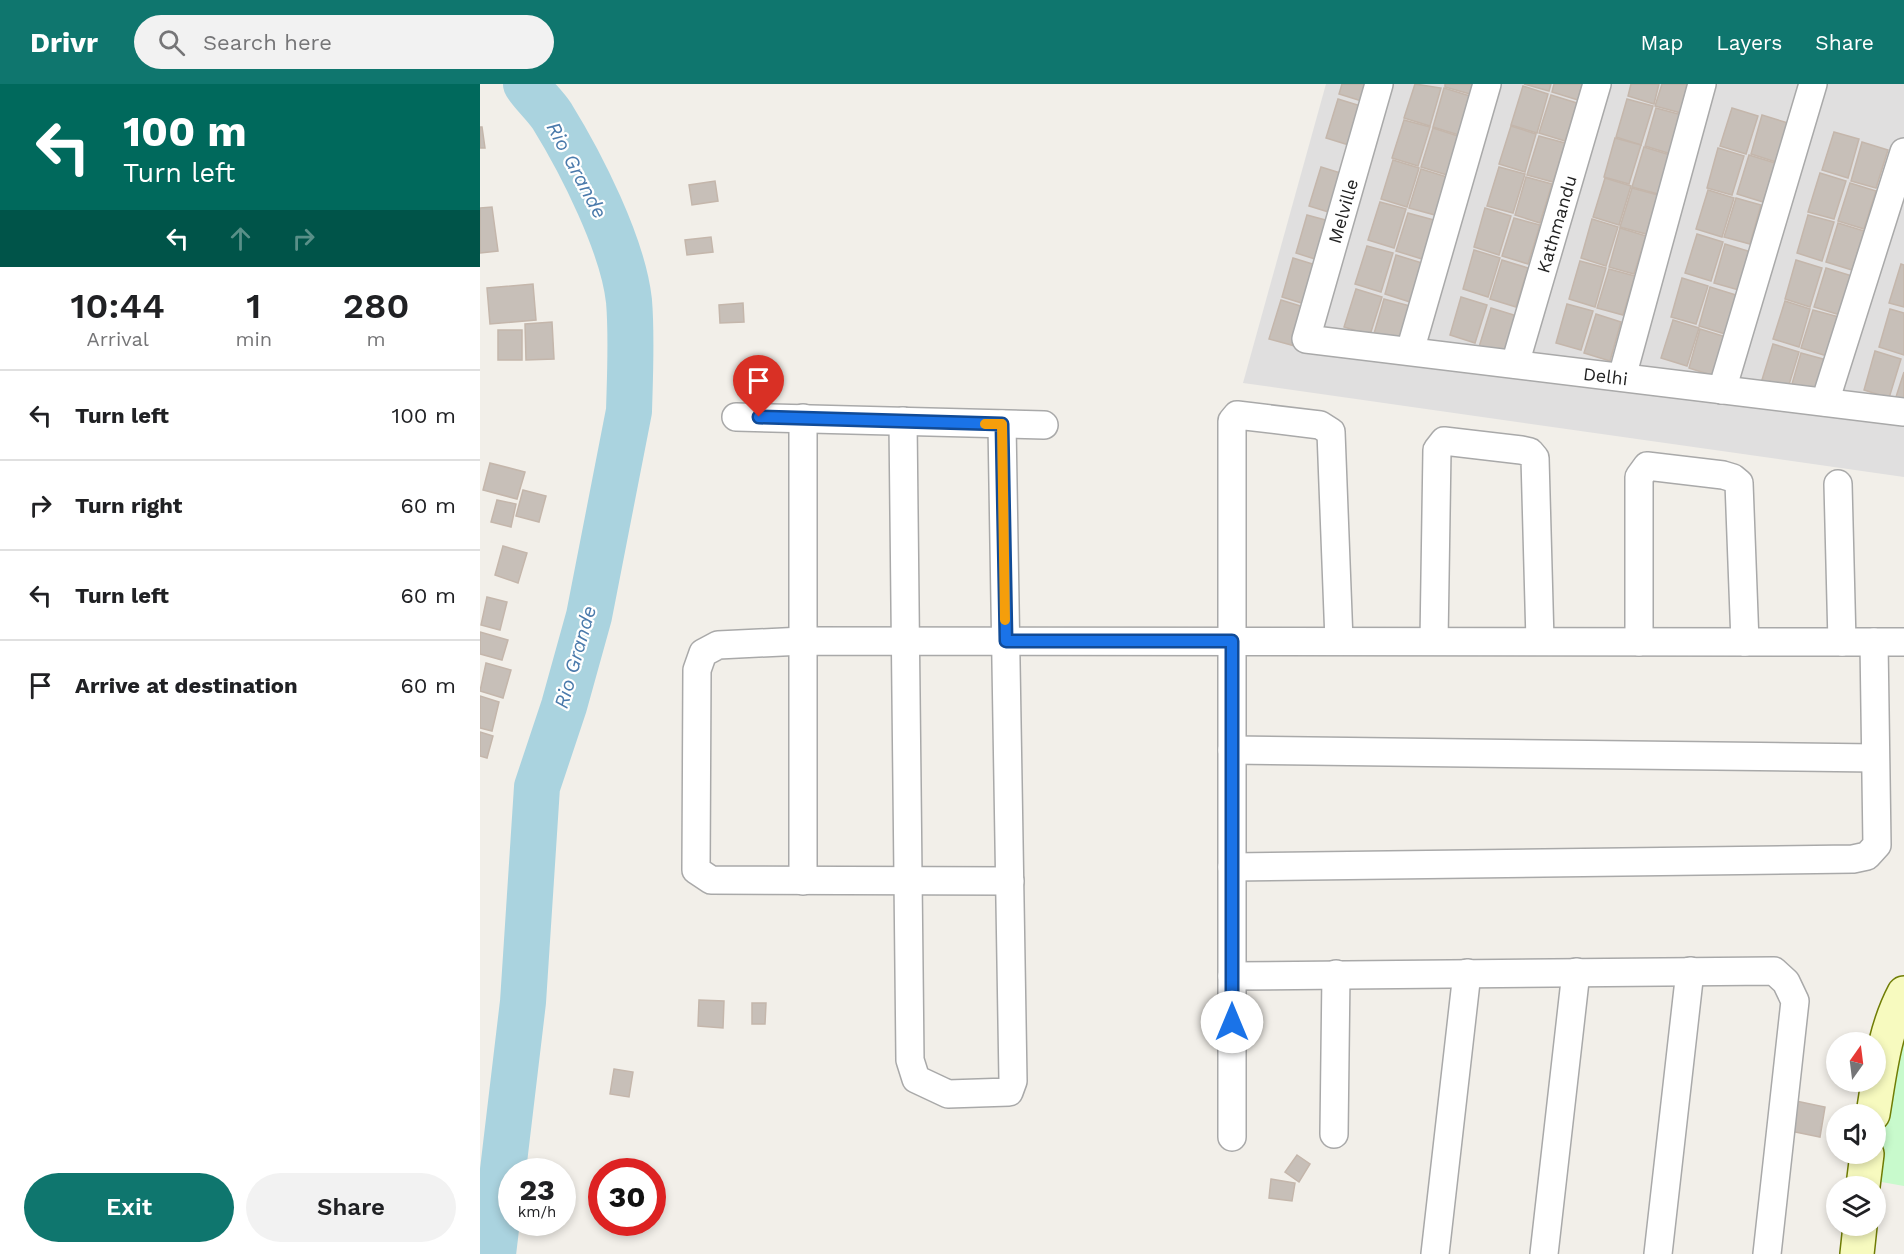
<!DOCTYPE html>
<style>
body{margin:0;font-family:"Work Sans",sans-serif;background:#f2f2f2;color:#202124;height:100vh;display:flex;flex-direction:column;font-size:22px;white-space:nowrap}
*{box-sizing:border-box;margin:0}
p{font-size:20px;color:#757577}
.icon{flex:none;width:33px;height:33px;fill:none;stroke:currentColor;stroke-width:2;stroke-linecap:round;stroke-linejoin:round}
.map{position:relative;flex:1;overflow:hidden}
.side{display:flex;flex-direction:column;background:#fff;width:480px}
.side>*{flex:none}
.top-card{background:#00695c;color:#fff;overflow:hidden}
.needle{width:39px;rotate:14deg}
.buttons{position:absolute;left:1346px;top:948px;display:grid;gap:12px}
.buttons a{display:grid;place-items:center;width:60px;height:60px;border-radius:50%;background:#fff;box-shadow:0 3px 9px #0003;font-size:30px}
.speed{position:absolute;left:18px;top:1074px;display:flex;gap:12px;font-size:30px;font-weight:700;text-align:center}
.speed>*{display:grid;place-content:center;width:78px;height:78px;border-radius:50%;background:#fff;box-shadow:0 3px 9px #0003;line-height:1}
.speed small{font-size:15px;font-weight:400}
.speed .limit{border:9px solid #d22;background:#fff;color:#111}
.pin{position:absolute;display:grid;place-items:center;width:51px;height:51px;color:#fff;margin:-62px -26px;border-radius:50% 50% 50% 0;rotate:-45deg;box-shadow:0 0 6px #0007}
.pin .icon{rotate:45deg}
.me{position:absolute;width:66px;margin:-33px;rotate:0deg;stroke-linejoin:round;filter:drop-shadow(0 0 4px #0008)}
.turn{display:flex;align-items:center;gap:21px;height:126px;padding:0 24px;font-size:27px}
.turn .icon{width:78px;height:78px;stroke-width:2.5}
.turn b{display:block;font-size:42px;line-height:51px}
.lanes{display:flex;align-items:center;height:57px;padding:0 24px;background:#0003;justify-content:center;gap:30px;direction:ltr}
.lanes .off{opacity:.35}
.eta{display:flex;justify-content:space-evenly;align-items:center;height:102px;text-align:center}
.eta b{font-size:36px;font-weight:600;line-height:42px}
.cta{display:flex;gap:12px;margin-top:auto;padding:12px 24px}
.cta a{flex:1;height:69px;border-radius:36px;background:#0f766e;color:#fff;font-size:24px;font-weight:600;line-height:69px;text-align:center}
.cta a+a{background:#f2f2f2;color:#202124}
ul{padding:0;list-style:none}
li{display:flex;align-items:center;gap:18px;height:90px;padding:0 24px;border-top:2px solid #e0e0e0}
li div{flex:1}
li b{display:block;font-size:22px}
li em{font-style:normal}
header{display:flex;align-items:center;gap:36px;box-sizing:border-box;height:84px;padding:0 30px;background:#0f766e;color:#fff}
header strong{font-size:28px}
nav{display:flex;gap:33px;margin-inline-start:auto;font-size:21px}
.search{width:420px;height:54px;background:#f2f2f2;display:flex;align-items:center;gap:15px;box-sizing:border-box;padding:0 21px;border-radius:33px;color:#757577;font-size:22px}
main{display:flex;flex:1;min-height:0}
.map>svg:first-child{display:block}
.residential{fill:#e0dfdf}
.park{fill:#c8facc}
.lines{fill:none;stroke-linecap:round;stroke-linejoin:round}
.river{stroke:#aad3df;stroke-width:46}
.building{fill:#c7bfb8;stroke:#c4b6ab;stroke-width:1.5}
.street-casing{stroke:#a9a9a9;stroke-width:30}
.secondary-casing{stroke:#707d05;stroke-width:36}
.street{stroke:#fff;stroke-width:27}
.secondary{stroke:#f7fabf;stroke-width:33}
.route-casing{stroke:#114b97;stroke-width:15}
.route{stroke:#1a73e8;stroke-width:10}
.slow{stroke:#f59e0b;stroke-width:10}
.labels{text-anchor:middle;dominant-baseline:central;stroke-width:4.5;stroke-linejoin:round;paint-order:stroke}
.street-label{font-size:18px;fill:#222;stroke:#fff}
.water-label{font-size:20px;font-style:italic;fill:#4a7aab;stroke:#fff}
</style>
<header>
<strong>Drivr</strong>
<div class="search"><svg class="icon" aria-label="search" viewBox="0 0 24 24"><circle cx="10" cy="10" r="6"/><path d="M15 15l6 6"/></svg>Search here</div>
<nav><a>Map</a><a>Layers</a><a>Share</a></nav>
</header>
<main>
<section class="side">
<div class="top-card">
<div class="turn"><svg class="icon" aria-label="left" viewBox="0 0 24 24"><path d="M17 20v-9H6M10 6l-5 5 5 5"/></svg><div><b>100 m</b>Turn left</div></div>
<div class="lanes"><svg class="icon" aria-label="left" viewBox="0 0 24 24"><path d="M17 20v-9H6M10 6l-5 5 5 5"/></svg><svg class="icon off" aria-label="ahead" viewBox="0 0 24 24"><path d="M12 20V5M6 11l6-6 6 6"/></svg><svg class="icon off" aria-label="right" viewBox="0 0 24 24"><path d="M7 20v-9h11M14 6l5 5-5 5"/></svg></div>
</div>
<div class="eta">
<div><b>10:44</b><p>Arrival</p></div>
<div><b>1</b><p>min</p></div>
<div><b>280</b><p>m</p></div>
</div>
<ul>
<li><svg class="icon" aria-label="left" viewBox="0 0 24 24"><path d="M17 20v-9H6M10 6l-5 5 5 5"/></svg><div><b>Turn left</b></div><em>100 m</em></li>
<li><svg class="icon" aria-label="right" viewBox="0 0 24 24"><path d="M7 20v-9h11M14 6l5 5-5 5"/></svg><div><b>Turn right</b></div><em>60 m</em></li>
<li><svg class="icon" aria-label="left" viewBox="0 0 24 24"><path d="M17 20v-9H6M10 6l-5 5 5 5"/></svg><div><b>Turn left</b></div><em>60 m</em></li>
<li><svg class="icon" aria-label="arrive" viewBox="0 0 24 24"><path d="M6 21V4h12l-3 4 3 4H6"/></svg><div><b>Arrive at destination</b></div><em>60 m</em></li>
</ul>
<div class="cta"><a>Exit</a><a>Share</a></div>
</section>
<div class="map">
<svg width="1424" height="1170" viewBox="0 0 1424 1170">
<rect width="100%" height="100%" fill="#f2efe9"/>
<path class="residential" d="M846,0H1424V393L763,299Z"/>
<path class="park" d="M1424,945V1102L1396,1097L1417,959Z"/>
<g class="lines">
<path class="river" d="M13,1170L43,918L57,703L84,622L109,532L149,327C150,291 152,253 149,217C143,161 101,79 72,32C64,20 53,11 46,0"/>
</g>
<g class="building">
<path d="M862,0H890L885,18L859,10Z"/>
<path d="M935,0L961,4L950,42L924,34Z"/>
<path d="M965,0H993L990,10L965,3Z"/>
<path d="M1044,0H1071L1069,7Z"/>
<path d="M1074,0H1102L1098,16L1072,8Z"/>
<path d="M1151,0H1179L1174,20L1148,12Z"/>
<path d="M1182,0H1210L1201,29L1175,22Z"/>
<path d="M1043,2L1068,10L1057,49L1031,41Z"/>
<path d="M964,4L990,12L979,51L953,43Z"/>
<path d="M1071,11L1097,19L1085,57L1059,49Z"/>
<path d="M858,15L884,23L872,62L846,54Z"/>
<path d="M1147,15L1173,22L1161,61L1136,53Z"/>
<path d="M1176,24L1202,31L1191,70L1165,62Z"/>
<path d="M1252,24L1278,32L1266,70L1240,62Z"/>
<path d="M1282,31L1308,39L1296,78L1271,70Z"/>
<path d="M924,36L950,43L938,82L912,74Z"/>
<path d="M1031,42L1056,50L1045,88L1019,80Z"/>
<path d="M0,43H2L5,64H0Z"/>
<path d="M953,44L978,52L967,91L941,83Z"/>
<path d="M1354,48L1379,55L1368,94L1342,86Z"/>
<path d="M1059,52L1085,59L1073,98L1047,91Z"/>
<path d="M1135,54L1161,61L1149,100L1124,93Z"/>
<path d="M1382,58L1408,66L1396,104L1371,97Z"/>
<path d="M1164,63L1190,71L1178,110L1152,103Z"/>
<path d="M1238,64L1264,72L1252,111L1227,104Z"/>
<path d="M1269,71L1295,79L1283,118L1257,110Z"/>
<path d="M913,76L939,84L927,123L901,115Z"/>
<path d="M841,83L867,91L855,130L829,122Z"/>
<path d="M1019,83L1045,90L1033,129L1007,122Z"/>
<path d="M941,85L967,93L955,131L929,124Z"/>
<path d="M1340,89L1366,97L1354,135L1328,128Z"/>
<path d="M1046,93L1072,100L1060,139L1035,131Z"/>
<path d="M1125,94L1151,102L1139,141L1113,133Z"/>
<path d="M235,97L238,117L212,121L209,101Z"/>
<path d="M1370,99L1396,107L1384,145L1358,137Z"/>
<path d="M1152,104L1178,111L1166,150L1140,143Z"/>
<path d="M1228,106L1254,114L1242,153L1216,145Z"/>
<path d="M1256,114L1281,121L1270,160L1244,153Z"/>
<path d="M900,118L926,125L914,164L888,156Z"/>
<path d="M12,123L18,167L0,169V124Z"/>
<path d="M1005,124L1031,132L1019,171L994,163Z"/>
<path d="M928,129L954,136L942,175L916,167Z"/>
<path d="M827,131L853,138L841,177L816,169Z"/>
<path d="M1328,131L1354,138L1342,177L1317,169Z"/>
<path d="M1034,134L1060,141L1048,180L1022,172Z"/>
<path d="M1112,135L1138,143L1126,182L1101,174Z"/>
<path d="M1358,139L1384,147L1372,186L1346,178Z"/>
<path d="M1140,144L1166,152L1154,190L1129,183Z"/>
<path d="M1217,150L1243,158L1231,197L1205,189Z"/>
<path d="M231,153L233,168L207,171L205,156Z"/>
<path d="M1245,160L1271,168L1259,206L1234,199Z"/>
<path d="M887,162L913,169L901,208L875,200Z"/>
<path d="M994,166L1020,174L1008,213L983,205Z"/>
<path d="M916,171L942,179L930,218L905,210Z"/>
<path d="M813,174L839,182L828,221L802,213Z"/>
<path d="M1022,176L1048,184L1036,223L1010,215Z"/>
<path d="M1316,176L1342,184L1330,223L1305,215Z"/>
<path d="M1100,177L1126,184L1115,223L1089,215Z"/>
<path d="M1421,180L1424,181V223L1409,219Z"/>
<path d="M1346,184L1372,192L1360,231L1334,223Z"/>
<path d="M1129,185L1155,192L1143,231L1117,224Z"/>
<path d="M1202,194L1228,202L1216,240L1191,233Z"/>
<path d="M53,200L56,236L10,240L7,204Z"/>
<path d="M1230,203L1256,211L1245,250L1219,242Z"/>
<path d="M876,205L902,213L890,251L864,243Z"/>
<path d="M981,213L1007,221L995,259L970,251Z"/>
<path d="M904,215L930,222L918,261L893,253Z"/>
<path d="M801,216L827,224L815,262L789,255Z"/>
<path d="M1305,217L1330,225L1319,263L1293,255Z"/>
<path d="M263,219L264,238L240,239L239,221Z"/>
<path d="M1087,220L1113,227L1101,266L1076,259Z"/>
<path d="M1011,224L1037,232L1025,270L999,263Z"/>
<path d="M1410,225L1424,229V271L1399,263Z"/>
<path d="M1333,226L1359,233L1347,272L1321,264Z"/>
<path d="M1116,230L1141,238L1130,277L1104,269Z"/>
<path d="M1193,236L1219,244L1207,282L1181,274Z"/>
<path d="M72,238L74,275L46,276L45,240Z"/>
<path d="M1220,245L1246,253L1234,292L1209,284Z"/>
<rect x="18" y="246" width="24" height="30"/>
<path d="M1293,260L1319,268L1307,307L1281,299Z"/>
<path d="M1395,267L1421,275L1409,314L1384,306Z"/>
<path d="M1321,269L1347,276L1335,315L1310,307Z"/>
<path d="M1424,288V319L1415,316Z"/>
<path d="M10,379L45,388L37,415L3,406Z"/>
<path d="M43,406L66,412L59,438L36,432Z"/>
<path d="M17,416L36,420L31,443L11,438Z"/>
<path d="M23,462L47,469L38,499L15,491Z"/>
<path d="M7,513L27,518L20,546L1,541Z"/>
<path d="M0,548L28,556L22,576L0,570Z"/>
<path d="M6,579L31,586L23,614L0,607Z"/>
<path d="M0,612L19,618L12,647L0,644Z"/>
<path d="M0,648L13,652L7,674L0,672Z"/>
<path d="M219,916L244,917L243,944L218,942Z"/>
<path d="M272,919H286L285,940H272Z"/>
<path d="M134,985L153,988L149,1013L130,1010Z"/>
<path d="M1316,1017L1345,1023L1340,1053L1310,1047Z"/>
<path d="M817,1071L830,1080L819,1098L805,1088Z"/>
<path d="M791,1095L815,1099L812,1117L789,1114Z"/>
</g>
<g class="lines">
<defs>
<g id="street">
<path id="s1" d="M899,0L826,255L1424,328"/>
<path d="M930,267L1007,0"/>
<path id="s2" d="M1035,280L1117,0"/>
<path d="M1142,293L1222,0"/>
<path d="M1242,306L1333,0"/>
<path d="M1345,318L1424,68"/>
<path d="M256,333L564,341"/>
<path d="M423,337L430,976L436,995L468,1010L529,1008L533,997L522,340"/>
<path d="M1358,400L1362,558"/>
<path d="M954,557L957,366L964,357L1041,366L1050,368L1055,374L1060,557"/>
<path d="M1159,558V393L1167,382L1243,391L1253,394L1259,399L1265,558"/>
<path d="M752,666L1395,674"/>
<path d="M752,783L1373,775L1387,772L1397,761L1394,558"/>
<path d="M323,797V334"/>
<path d="M530,797L231,796L216,786L217,586L223,569L238,561L323,557L1424,558"/>
<path d="M752,892L1294,887L1306,898L1315,917L1287,1170"/>
<path d="M854,1050L856,890"/>
<path d="M752,1053V337L757,331L840,341L851,348L859,557"/>
<path d="M955,1170L987,889"/>
<path d="M1064,1170L1096,888"/>
<path d="M1178,1170L1210,887"/>
</g>
<g id="secondary">
<path d="M1393,1030C1400,988 1404,947 1424,909"/>
<path d="M1383,1102L1387,1070"/>
<path d="M1377,1170L1380,1142"/>
</g>
</defs>
<use href="#street" class="street-casing"/>
<use href="#secondary" class="secondary-casing"/>
<use href="#street" class="street"/>
<use href="#secondary" class="secondary"/>
</g>
<g class="lines">
<defs>
<path id="route" d="M279,333L522,340L526,557H752V938"/>
</defs>
<use href="#route" class="route-casing"/>
<use href="#route" class="route"/>
<path class="slow" d="M505,340H522L525,536"/>
</g>
<g class="labels">
<g class="street-label">
<text transform="translate(863 127) rotate(-74)">Melville</text>
<text stroke="none"><textPath href="#s2" startOffset="146">Kathmandu</textPath></text>
<text stroke="none"><textPath href="#s1" startOffset="567">Delhi</textPath></text>
</g>
<g class="water-label">
<text transform="translate(97 86) rotate(62)">Rio Grande</text>
<text transform="translate(95 573) rotate(-74)">Rio Grande</text>
</g>
</g>
</svg>
<div class="buttons">
<a><svg class="needle" viewBox="-14 -14 28 28"><path d="M0-13l5 13h-10z" fill="#e53935"/><path d="M0 13l5-13h-10z" fill="#757577"/></svg></a>
<a><svg class="icon" aria-label="sound" viewBox="0 0 24 24"><path d="M4 9h4l5-4v14l-5-4H4zM17 9q2 3 0 6"/></svg></a>
<a><svg class="icon" aria-label="layers" viewBox="0 0 24 24"><path d="M12 4l9 5-9 5-9-5zM3 14l9 5 9-5"/></svg></a>
</div>
<div class="speed"><div>23<small>km/h</small></div><div class="limit">30</div></div>
<div class="pin" style="left:279px;top:333px;background:#d93025"><svg class="icon" aria-label="arrive" viewBox="0 0 24 24"><path d="M6 21V4h12l-3 4 3 4H6"/></svg></div>
<svg class="me" style="left:752px;top:938px" viewBox="-20 -20 40 40"><circle r="19" fill="#fff"/><path d="M0-13L10 11 0 6-10 11z" fill="#1a73e8"/></svg>
</div>
</main>
